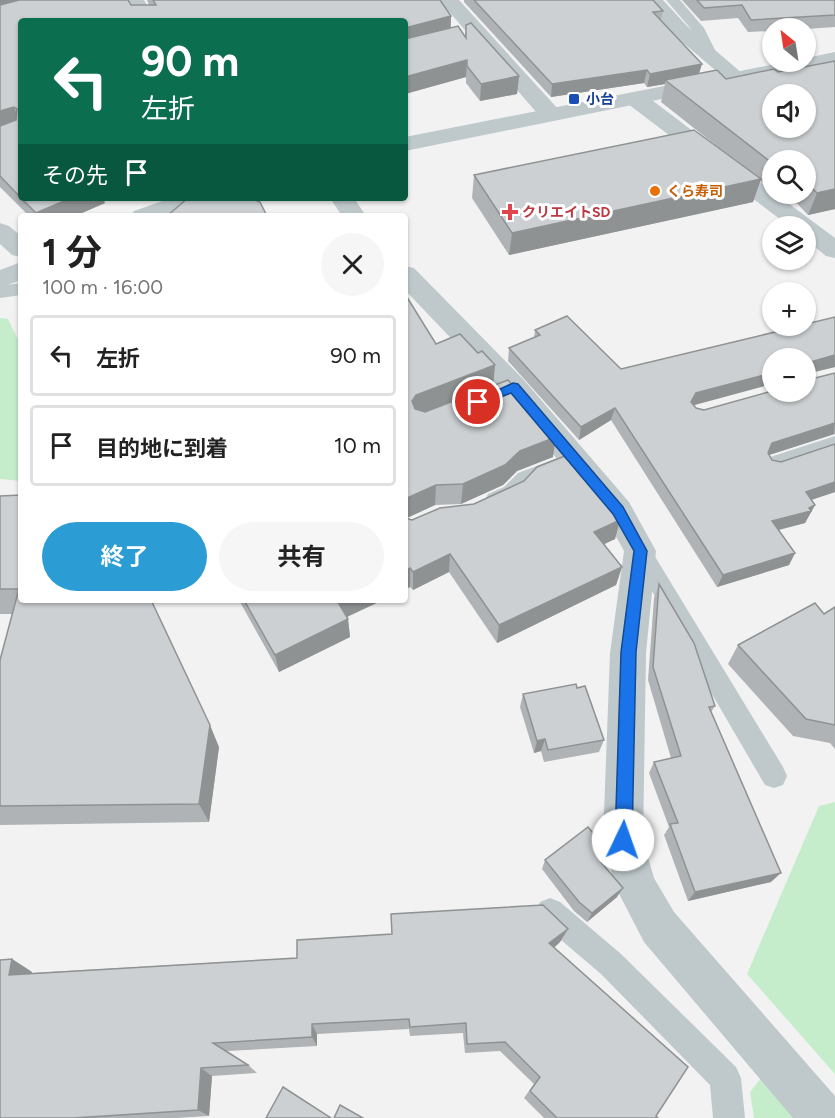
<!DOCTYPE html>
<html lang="ja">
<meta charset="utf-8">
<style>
body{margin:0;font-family:Figtree,"Noto Sans JP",sans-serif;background:#f6f6f6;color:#222;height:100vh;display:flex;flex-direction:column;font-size:22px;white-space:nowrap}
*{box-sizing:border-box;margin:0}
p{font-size:20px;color:#767676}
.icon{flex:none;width:33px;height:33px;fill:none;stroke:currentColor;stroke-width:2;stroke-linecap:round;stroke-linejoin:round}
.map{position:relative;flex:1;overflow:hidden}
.side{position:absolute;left:18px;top:213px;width:390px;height:390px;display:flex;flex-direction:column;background:#fff;border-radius:6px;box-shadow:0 2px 4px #0004}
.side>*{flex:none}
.hud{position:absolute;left:18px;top:18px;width:390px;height:183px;border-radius:6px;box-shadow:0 2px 4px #0004;background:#0b6e4f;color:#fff;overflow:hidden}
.needle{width:39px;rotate:330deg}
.fabs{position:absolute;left:762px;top:18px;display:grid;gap:12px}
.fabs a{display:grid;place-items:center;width:54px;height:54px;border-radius:50%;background:#fff;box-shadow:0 2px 4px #0004;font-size:30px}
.pin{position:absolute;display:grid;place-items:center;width:51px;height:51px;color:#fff;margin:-26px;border:3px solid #fff;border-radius:50%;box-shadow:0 2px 6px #0007}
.me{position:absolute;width:66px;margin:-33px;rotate:3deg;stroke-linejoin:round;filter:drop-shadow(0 0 4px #0008)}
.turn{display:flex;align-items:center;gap:21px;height:126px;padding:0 24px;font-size:27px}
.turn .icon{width:78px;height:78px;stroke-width:2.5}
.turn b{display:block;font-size:42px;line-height:51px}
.then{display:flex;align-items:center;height:57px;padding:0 24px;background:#0003;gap:12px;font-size:22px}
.round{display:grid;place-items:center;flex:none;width:63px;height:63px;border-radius:32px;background:#f6f6f6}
.summary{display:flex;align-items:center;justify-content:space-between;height:102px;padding:0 24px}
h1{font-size:36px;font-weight:700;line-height:45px}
.cta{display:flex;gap:12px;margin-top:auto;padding:12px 24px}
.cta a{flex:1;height:69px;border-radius:36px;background:#2b9dd4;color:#fff;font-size:24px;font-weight:700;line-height:69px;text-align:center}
.cta a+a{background:#f6f6f6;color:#222}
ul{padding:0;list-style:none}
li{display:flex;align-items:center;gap:18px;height:81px;margin:0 12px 9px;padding:0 12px;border:3px solid #e0e0e0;border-radius:6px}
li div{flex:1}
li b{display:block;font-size:22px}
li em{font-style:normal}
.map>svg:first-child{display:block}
.green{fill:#c5eccb}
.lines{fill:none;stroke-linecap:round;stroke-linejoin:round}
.service{fill:#bfc9cc;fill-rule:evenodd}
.minor{fill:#bfc9cc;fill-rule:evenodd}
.tertiary{fill:#bfc9cc;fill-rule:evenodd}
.wall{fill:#afb3b5;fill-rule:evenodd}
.shaded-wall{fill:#8f9293}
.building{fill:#ccd0d2;stroke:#8f9293;stroke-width:1.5;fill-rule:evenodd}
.route{fill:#1a73e8;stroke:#114b97;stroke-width:1.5}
.transit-dot{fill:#1a4fb4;stroke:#fff;stroke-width:2}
.food-dot{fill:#e8710a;stroke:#fff;stroke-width:2}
.health-dot{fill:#e0444e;stroke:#fff;stroke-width:2}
.labels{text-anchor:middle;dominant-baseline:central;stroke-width:6;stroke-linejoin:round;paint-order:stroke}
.far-transit-label{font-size:14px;font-weight:bold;fill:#164399;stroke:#fff;text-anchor:start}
.far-food-label{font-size:14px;font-weight:bold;fill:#c56008;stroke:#fff;text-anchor:start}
.far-health-label{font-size:14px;font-weight:bold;fill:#be3a42;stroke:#fff;text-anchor:start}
</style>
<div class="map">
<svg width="835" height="1118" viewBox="0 0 835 1118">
<rect width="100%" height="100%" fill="#f3f2f2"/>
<g class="green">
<path d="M0,318L8,319L21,346V481L0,479Z"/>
<path d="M835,802V1074L747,974L819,806Z"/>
<path d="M762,1077L796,1118H754L750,1092Z"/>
</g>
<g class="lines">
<g class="service">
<path d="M666,0H680L704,28L718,56L716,59H706L691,29Z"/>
<path d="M21,283V295L0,298V286Z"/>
<path d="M835,436V452L774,472L767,470L764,464L767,458Z"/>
<path d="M555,459L562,461L565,467C559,479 543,478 533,485C518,494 510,513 488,506L485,500L488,494L504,487L518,473Z"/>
<path d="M640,542L648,545L783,767L787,776L783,785L774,788L765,785L632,557L629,551L632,545Z"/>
<path d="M550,898L560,902L621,954L736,1067L741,1078L745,1118H713L710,1085L601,974L540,922L536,912L540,902Z"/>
</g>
<g class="minor">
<path d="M124,0H144L157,21H137Z"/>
<path d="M439,0H459L559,110L562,115L559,120H543Z"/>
<path d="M642,0H663L687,26L743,74L747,78L743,82H729L673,34Z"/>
<path d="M636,92L644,94L772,191V194H776L835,238V258L826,256L806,240V226H789L628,104L625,99L628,94Z"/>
<path d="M330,198H354L366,216H342Z"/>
<path d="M0,223L9,226L21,236V257L12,255L0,244Z"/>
<path d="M405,266L414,268L524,380L629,502L656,551L646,653L643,840L654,878L674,912L835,1096V1118H793L644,942L615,886L603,840L610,653L624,551L607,520L504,394L405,290Z"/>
</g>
<g class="tertiary">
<path d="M835,52V64L405,151V137L786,62H806V58Z"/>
<path d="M171,198H206L203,203L166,216H131L134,211Z"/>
<path d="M21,262V280L0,288V270Z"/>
</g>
</g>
<g class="wall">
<path d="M0,0L131,5H149L147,0H440L451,16V28L465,36L466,25L519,76L517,94L480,101L466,83V77L405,94V21H21V198L105,203L75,216H29L0,187Z"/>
<path d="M464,0H653L663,11L661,20L699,73L726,79L778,72L835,61V209L808,215L788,194L781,195L778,194H806V160H772V190L760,181L753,202L509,255L472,198L474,175L728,155L661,102L665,84L647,87L644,83L551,97L464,2Z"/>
<path d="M682,0H835V27L806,29L772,28V31L748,32L738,18L701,21Z"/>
<path d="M405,294L436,344L478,353L495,365L493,385L553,457L517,471L503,485L461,504L435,505L406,518L412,520H620L615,539L604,544L622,567L616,585L497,643L449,572L413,590L410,587L405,589Z"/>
<path d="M835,317V367L810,373L811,379L835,373V434L769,455L772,460L835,492L811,500L815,505L805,523L779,530L795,553L789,565L717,587L611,420L579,440L508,361L509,348L534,338L535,330L621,369ZM806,358V392L704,410L696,408L694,405Z"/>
<path d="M0,496L219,747L209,822L0,825V660L12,614H0Z"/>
<path d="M659,584L715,706L711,712L771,882L688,901L664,835L669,827L649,773L654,762L671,758L648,680L654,598Z"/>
<path d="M236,600H383L347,617L348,619L350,637L279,672L240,602L238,603Z"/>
<path d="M835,607V749L830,743L793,736L728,664L738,645L824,614Z"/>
<path d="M577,688L604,740L599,752L544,762L541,751L534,753L520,707L523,694Z"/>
<path d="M545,860L604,863L602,864L617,897L587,922L574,911L542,869Z"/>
<path d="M568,929L560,942L554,948L658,1118H544L524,1098L534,1084L500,1051L465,1053L463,1033L410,1036L409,1029L317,1034V1046L227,1051L248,1065L257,1073L212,1076L209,1116L177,1118H0L12,959L32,972L31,973L297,958Z"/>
</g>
<g class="shaded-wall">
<path d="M0,0H25L0,7Z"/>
<path d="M451,16L450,33L405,45V28Z"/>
<path d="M467,60L466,77L405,94V77Z"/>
<path d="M702,64L698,77L665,80V84L647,87L650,74Z"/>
<path d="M647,70L644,83L551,97L552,84Z"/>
<path d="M519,76L517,94L480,101L481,84Z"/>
<path d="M14,107L20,124L0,131V111Z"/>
<path d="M761,179L753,202L509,255L512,233Z"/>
<path d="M835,189V209L808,215L817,193Z"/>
<path d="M71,198H103L105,203L75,216H37L36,213Z"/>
<path d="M835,355V367L806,374L810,362Z"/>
<path d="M495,365L493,386L412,422V401L416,395Z"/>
<path d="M772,373V384L691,406V402L696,393Z"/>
<path d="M615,408L611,420L579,440L581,427Z"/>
<path d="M835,423L834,434L766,456L772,443Z"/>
<path d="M556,437L553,457L517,471L503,485L461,504L463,484L520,451Z"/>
<path d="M835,482V492L799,504L806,492Z"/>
<path d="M436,485L435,505L405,519V499Z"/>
<path d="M815,505L805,523L766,533L772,521Z"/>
<path d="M620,520L615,539L590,551L594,532Z"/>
<path d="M795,553L789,565L717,587L723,575Z"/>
<path d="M450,554L449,572L413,590V572Z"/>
<path d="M622,567L616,585L497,643L499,625Z"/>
<path d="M410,568V587L405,589V571Z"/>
<path d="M343,600H383L340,620L338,602Z"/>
<path d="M348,619L350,637L279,672L275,655Z"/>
<path d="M210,725L219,747L209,822L199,804Z"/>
<path d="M545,739L541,751L534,753L537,741Z"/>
<path d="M609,852L604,863L595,870L600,861Z"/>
<path d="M781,873L771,882L688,901L695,892Z"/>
<path d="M623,888L617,897L587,922L592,913Z"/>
<path d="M568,929L560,942L543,957L549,943Z"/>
<path d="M12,959L32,972L29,987L9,975Z"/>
<path d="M312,1024L317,1034V1046L312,1037Z"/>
<path d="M201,1068L212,1076L209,1116L198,1110Z"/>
</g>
<g class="building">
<path d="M19,0H128L131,5H156L153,0H440L451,16L405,28V21H21V198L0,176V126L16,120L17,109L14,107L0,111V5Z"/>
<path d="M474,0H653L663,11L653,12L702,64L650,74L647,70L552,84Z"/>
<path d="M697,0H835V15L751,20L742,5L704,8Z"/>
<path d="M471,23L519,76L481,84L467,66V60L405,77V39L458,26L466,38V25Z"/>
<path d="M835,61V189L817,193L806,182V160H772V163L665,80L717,70L726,79L774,69L778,72ZM772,94H806V128H772Z"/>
<path d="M694,130L761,179L512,233L474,175Z"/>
<path d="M21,198H71L36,213Z"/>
<path d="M188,198H250L260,202L267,216H167Z"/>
<path d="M405,294L436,344L460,334L478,353L482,351L495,365L416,395L412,401L415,409L425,412L508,380L556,437L520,451L505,465L463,484L436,485L405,499Z"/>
<path d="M567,316L621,369L800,326H806V324L835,317V355L810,362L811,379L835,373V423L772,443L768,453L772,460L781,462L835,444V482L806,492L815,505L809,508L811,511L772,521L795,553L723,575L615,408L581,427L509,348L540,335L535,330ZM772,358H806V392H772V391L704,410L696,408L691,402L696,393L772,373Z"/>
<path d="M570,454L610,502L620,520L594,532L622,567L499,625L450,554L413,572L410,568L405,571V518L412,520L440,508L474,504L524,481L537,467Z"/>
<path d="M21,495V600H151L210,725L199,804L0,806V660L19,589H0V496Z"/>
<path d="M659,584L694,643L715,706L709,707L781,873L695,892L670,824L678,823L654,762L681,756L653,667Z"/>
<path d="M244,600H343L338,602L348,619L275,655Z"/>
<path d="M815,603L824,614L835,607V725L806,719L738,645Z"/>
<path d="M576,684L577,688L585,686L604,740L548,750L545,739L537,741L523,694Z"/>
<path d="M588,827L609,852L600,861L623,888L592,913L579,902L545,860Z"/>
<path d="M543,905L568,929L549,943L688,1067L656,1116L658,1118H557L530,1091L540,1077L505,1042L467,1044L466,1023L410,1027L409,1019L312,1024V1037L213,1043L248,1065L201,1068L198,1110L73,1118H0V960L12,959L9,975L297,958V940L392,934L391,914Z"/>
<path d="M283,1087L331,1118H266Z"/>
<path d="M340,1105L363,1118H334Z"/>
</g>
<path class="route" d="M513,383L518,384L623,507L647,551L636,652L632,840L629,846L623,849L618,846L615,840L621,652L634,551L613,514L511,393L478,406L472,402Z"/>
<rect class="transit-dot" x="568" y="93" width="12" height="12" rx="3"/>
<circle class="food-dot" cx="655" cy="191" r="6"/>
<path class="health-dot" d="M507 203h6v6h6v6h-6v6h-6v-6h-6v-6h6z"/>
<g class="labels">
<g class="far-transit-label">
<text x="586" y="99">小台</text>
</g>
<g class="far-food-label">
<text x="667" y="191">くら寿司</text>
</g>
<g class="far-health-label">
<text x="522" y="212">クリエイトSD</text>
</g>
</g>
</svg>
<div class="fabs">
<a><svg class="needle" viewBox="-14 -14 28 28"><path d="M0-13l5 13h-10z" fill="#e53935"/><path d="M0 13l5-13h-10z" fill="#767676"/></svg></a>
<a><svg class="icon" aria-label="sound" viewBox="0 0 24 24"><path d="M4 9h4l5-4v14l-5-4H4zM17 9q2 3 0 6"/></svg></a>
<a><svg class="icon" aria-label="search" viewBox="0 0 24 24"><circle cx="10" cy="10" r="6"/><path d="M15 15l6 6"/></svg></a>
<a><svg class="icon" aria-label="layers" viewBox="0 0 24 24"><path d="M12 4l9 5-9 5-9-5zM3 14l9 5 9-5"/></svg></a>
<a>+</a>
<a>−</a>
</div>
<div class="pin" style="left:478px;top:402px;background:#d93025"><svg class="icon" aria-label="arrive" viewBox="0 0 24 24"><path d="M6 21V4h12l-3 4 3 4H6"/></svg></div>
<svg class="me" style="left:623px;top:840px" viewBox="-20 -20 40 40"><circle r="19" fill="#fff"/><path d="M0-13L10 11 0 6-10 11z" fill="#1a73e8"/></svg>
<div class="hud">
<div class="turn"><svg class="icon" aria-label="left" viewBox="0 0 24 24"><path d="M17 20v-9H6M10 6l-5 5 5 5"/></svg><div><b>90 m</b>左折</div></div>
<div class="then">その先<svg class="icon" aria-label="arrive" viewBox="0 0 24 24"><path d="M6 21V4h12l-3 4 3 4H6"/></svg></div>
</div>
<section class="side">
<div class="summary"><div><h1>1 分</h1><p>100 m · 16:00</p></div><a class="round"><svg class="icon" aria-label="close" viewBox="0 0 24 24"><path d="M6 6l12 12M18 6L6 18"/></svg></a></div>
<ul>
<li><svg class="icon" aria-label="left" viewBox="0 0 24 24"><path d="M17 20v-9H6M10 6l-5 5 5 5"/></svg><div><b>左折</b></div><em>90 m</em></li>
<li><svg class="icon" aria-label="arrive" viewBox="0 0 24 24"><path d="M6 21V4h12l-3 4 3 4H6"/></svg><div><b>目的地に到着</b></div><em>10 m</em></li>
</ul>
<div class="cta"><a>終了</a><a>共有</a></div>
</section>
</div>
